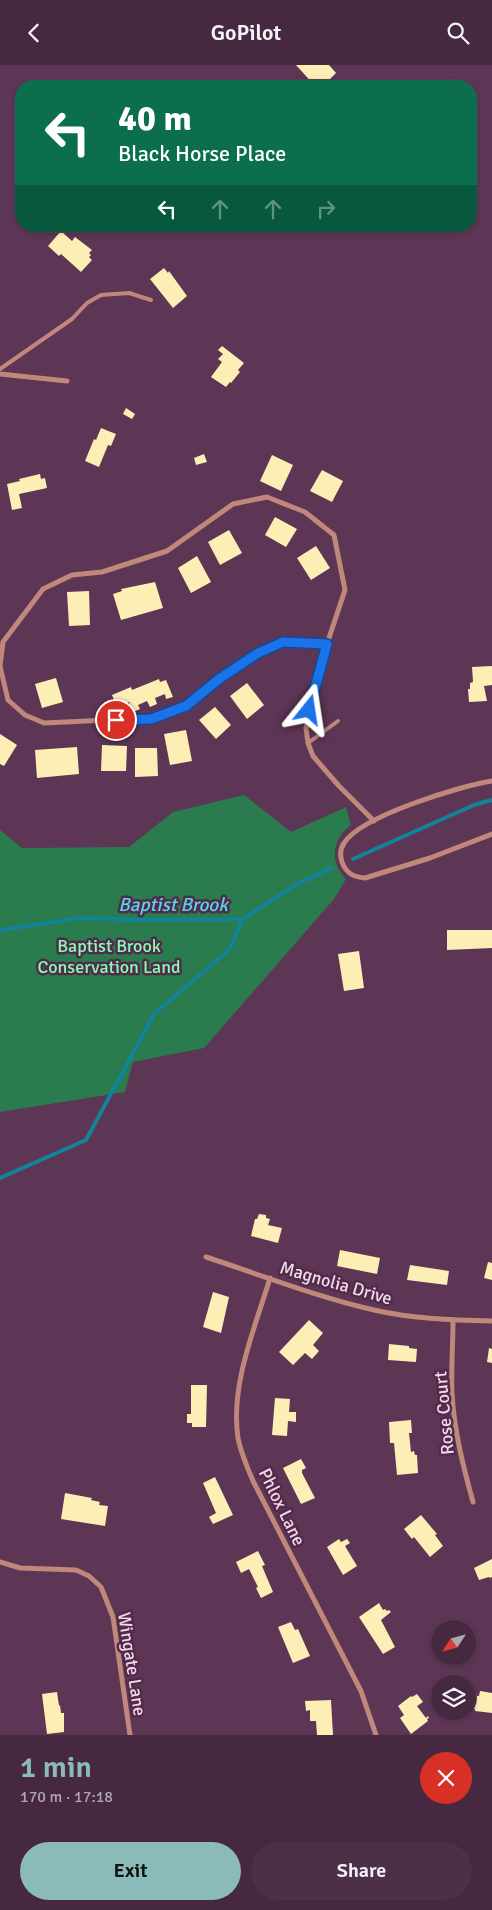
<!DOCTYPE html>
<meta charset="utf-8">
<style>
body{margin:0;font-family:Signika,sans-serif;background:#4d3047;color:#f1f3f6;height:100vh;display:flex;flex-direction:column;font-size:19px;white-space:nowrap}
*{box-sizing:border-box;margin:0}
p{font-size:16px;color:#b0a6b1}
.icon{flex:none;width:28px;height:28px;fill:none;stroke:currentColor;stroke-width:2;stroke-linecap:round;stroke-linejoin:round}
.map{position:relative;height:1670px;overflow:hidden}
.drawer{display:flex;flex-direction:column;background:#462840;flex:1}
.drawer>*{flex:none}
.top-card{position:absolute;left:15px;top:15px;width:462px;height:152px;border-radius:20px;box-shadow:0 1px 4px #0004,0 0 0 1px #5e4459;background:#0b6e4f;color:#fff;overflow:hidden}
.needle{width:32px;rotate:234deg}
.controls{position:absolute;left:431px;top:1555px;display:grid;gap:10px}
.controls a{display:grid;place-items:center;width:45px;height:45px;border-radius:50%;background:#462840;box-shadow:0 1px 4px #0004,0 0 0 1px #5e4459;font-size:25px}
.pin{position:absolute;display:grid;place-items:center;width:42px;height:42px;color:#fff;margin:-21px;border:2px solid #fff;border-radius:50%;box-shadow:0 1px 5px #0007}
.me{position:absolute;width:55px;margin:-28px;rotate:15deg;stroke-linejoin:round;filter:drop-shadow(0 0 4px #0008)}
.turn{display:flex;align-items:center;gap:18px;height:105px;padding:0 20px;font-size:22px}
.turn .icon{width:65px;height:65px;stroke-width:2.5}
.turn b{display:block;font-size:35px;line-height:42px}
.lanes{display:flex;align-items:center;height:48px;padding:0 20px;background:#0003;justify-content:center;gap:25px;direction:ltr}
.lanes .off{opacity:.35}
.round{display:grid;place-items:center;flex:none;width:52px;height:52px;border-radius:26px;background:#4d3047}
.head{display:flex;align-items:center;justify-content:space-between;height:85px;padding:0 20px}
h1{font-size:30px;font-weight:600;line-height:38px;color:#8bbbb9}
.cta{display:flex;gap:10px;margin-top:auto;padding:10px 20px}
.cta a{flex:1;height:58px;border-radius:30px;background:#8bbbb9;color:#111;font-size:20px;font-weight:600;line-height:58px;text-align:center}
.cta a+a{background:#4d3047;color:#f1f3f6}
header{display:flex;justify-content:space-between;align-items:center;height:65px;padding:0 20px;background:#462840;font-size:22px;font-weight:600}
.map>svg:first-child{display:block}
.green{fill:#2a7c4e}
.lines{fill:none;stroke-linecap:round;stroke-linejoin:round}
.stream{stroke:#118499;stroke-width:4}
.building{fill:#fdeeb6}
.lane{stroke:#c0887a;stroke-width:4}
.street{stroke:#c0887a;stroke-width:5}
.route-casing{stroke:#114b97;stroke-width:12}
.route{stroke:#1a73e8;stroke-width:9}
.labels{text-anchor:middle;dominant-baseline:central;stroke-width:5;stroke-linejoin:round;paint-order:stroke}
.park-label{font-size:18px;fill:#84feb3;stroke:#522b4a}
.street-label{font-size:18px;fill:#f1d8eb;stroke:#522b4a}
.water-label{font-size:19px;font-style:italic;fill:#59d4ef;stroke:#522b4a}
</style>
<header><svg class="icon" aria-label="back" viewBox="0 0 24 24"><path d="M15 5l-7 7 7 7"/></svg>GoPilot<svg class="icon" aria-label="search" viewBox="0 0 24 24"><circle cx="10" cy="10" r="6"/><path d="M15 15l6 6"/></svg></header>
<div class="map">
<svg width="492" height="1670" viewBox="0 0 492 1670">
<rect width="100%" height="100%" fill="#5d3555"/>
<path class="green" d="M244,730L291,767L346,742L351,760C332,774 329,797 346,814L334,834L204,983L133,997L125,1027L0,1047V765L22,783L129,782L173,747Z"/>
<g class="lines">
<g class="stream">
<path d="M353,794L474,740L492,735"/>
<path d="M0,865L81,853L147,855L243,854L299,818L332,803"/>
<path d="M0,1113L86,1075L154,949L229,885L243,854"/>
</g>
</g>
<g class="building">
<path d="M296,0H329L336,8L323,21H315Z"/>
<path d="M61,166L72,176L75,172L92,185L89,188L91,190L89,192L92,195L81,207L61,189L59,191L48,181Z"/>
<path d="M164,203L168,208L169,206L187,231L173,243L150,214Z"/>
<path d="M222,281L244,298L238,305L240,307L231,318L230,317L226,322L211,312L222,297L218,294L223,289L218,285Z"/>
<path d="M126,343L135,349L132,354L123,349Z"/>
<path d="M101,363L116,369L111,381L108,380L99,402L85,396L94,374L96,375Z"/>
<path d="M204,389L207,397L196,400L194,393Z"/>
<path d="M272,390L293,400L281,426L260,416Z"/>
<path d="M322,405L343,416L332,437L310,426Z"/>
<path d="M40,409L41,414L45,413L47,423L19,429L22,443L12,445L7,419L20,416L19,414Z"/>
<path d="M275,452L297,464L286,482L265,470Z"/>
<path d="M229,465L242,488L220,500L208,477Z"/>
<path d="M316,481L330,503L311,515L297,493Z"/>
<path d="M197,491L211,517L191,528L178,503Z"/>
<path d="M155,517L163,543L121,555L113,529L122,526L121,524Z"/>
<path d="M89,526L90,560L69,561L67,527Z"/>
<path d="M492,601V620L484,621L487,636L469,637L468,624H470V618L473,617L472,602Z"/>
<path d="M56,613L63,637L42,643L35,619Z"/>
<path d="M159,614L160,617L166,615L173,632L166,634L165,629L155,633L157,639L150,642L147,636L138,640L140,644L133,647L129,637L117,642L112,630L131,622L132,625Z"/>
<path d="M247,618L264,640L247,654L230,631Z"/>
<path d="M215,642L231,660L216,674L199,655Z"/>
<path d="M186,665L192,696L170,700L164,669Z"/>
<path d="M0,669L17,680L4,701L0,699Z"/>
<path d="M102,680L127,681L126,706H101Z"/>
<path d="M77,682L79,709L37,713L35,685Z"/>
<path d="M135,683H157L158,711L135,712Z"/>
<path d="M447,865H492V883L447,885Z"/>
<path d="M359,886L364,923L344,926L338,889Z"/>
<path d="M259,1149L266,1150V1153L270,1154L268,1160L282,1163L278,1178L251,1171L255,1154H257Z"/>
<path d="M340,1185L380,1193L377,1209L337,1201Z"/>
<path d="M488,1197L492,1198V1215L484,1213Z"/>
<path d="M410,1200L449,1206L447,1220L407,1215Z"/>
<path d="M213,1227L229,1232L221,1268L203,1262Z"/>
<path d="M309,1255L323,1268L313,1280L319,1286L312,1294L305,1288L293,1300L279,1287Z"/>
<path d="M389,1279L409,1281V1283L417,1284L416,1297L388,1295Z"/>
<path d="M489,1283L492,1284V1298L487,1297Z"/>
<path d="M191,1320H207L206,1362H192V1358H187V1349H191Z"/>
<path d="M275,1333L290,1334L289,1347H296V1357L288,1356L287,1371L272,1370Z"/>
<path d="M411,1355L412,1368H409L411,1387L414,1386L415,1390H417L418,1408L397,1410L394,1378H390L389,1357Z"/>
<path d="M301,1394L306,1403L302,1405V1408L315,1433L301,1439L283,1403Z"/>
<path d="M215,1412L233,1450L213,1459L209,1452L216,1448L203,1418Z"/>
<path d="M65,1428L92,1433L91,1435L100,1437L99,1440L108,1441L105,1461L61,1454Z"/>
<path d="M421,1450L437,1469L435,1470L443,1481L430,1492L414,1472L412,1474L404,1464Z"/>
<path d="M339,1474L341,1477L347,1474L350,1478L345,1481L357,1501L343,1510L327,1482Z"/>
<path d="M258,1486L265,1500L262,1501L273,1527L261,1533L256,1523L258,1522L249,1504L241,1508L236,1497Z"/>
<path d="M492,1494V1512L490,1513L489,1512L479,1515L474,1503Z"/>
<path d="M379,1538L383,1545L385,1544L387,1546L389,1545L391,1547L381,1555L395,1582L383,1589L359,1552Z"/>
<path d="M291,1557L295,1565L298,1564L310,1591L293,1598L278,1562Z"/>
<path d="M480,1626L492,1628V1648L475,1646V1644L469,1643L471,1630L479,1631Z"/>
<path d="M57,1627L59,1641L60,1640L61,1648H64V1667L47,1669L42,1629Z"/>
<path d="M417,1629L423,1637L417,1641L426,1653L428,1651L429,1653L427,1654L428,1656L411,1669L400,1653L404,1650L398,1641L411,1631L412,1632Z"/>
<path d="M331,1635L333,1670H317L316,1656H310V1645L306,1646L305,1636Z"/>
</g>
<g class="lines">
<g class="lane">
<path d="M0,304L72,254L87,238L101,230L129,228L151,235"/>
<path d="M308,678L338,656"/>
</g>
<g class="street">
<path d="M0,309L67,316"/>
<path d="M327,579L283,577L258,588L219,614L186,641L151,653L44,658L25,650L8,635L0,601L3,577L43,524L72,510L102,507L167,486L233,439L267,432L305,447L334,470L345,525L327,579L309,645L306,663L308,678L313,691L339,721L374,756"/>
<path d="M492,716C460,721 361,751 344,778C340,784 340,791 342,797C346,808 353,812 365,813L430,793L492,769"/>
<path d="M206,1192C261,1210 317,1232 374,1245C413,1254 452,1255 492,1256"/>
<path d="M270,1213C255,1263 230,1320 238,1373C241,1388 247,1402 253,1416L361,1626L376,1670"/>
<path d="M453,1255C453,1279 451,1304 452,1328C454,1365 463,1401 473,1437"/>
<path d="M0,1497L20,1503L76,1505L89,1511L101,1522L113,1552L130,1670"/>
</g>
</g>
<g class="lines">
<defs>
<path id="route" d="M116,655L151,654L186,641L219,614L258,588L283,577L327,579L309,645"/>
</defs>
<use href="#route" class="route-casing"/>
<use href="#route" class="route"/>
</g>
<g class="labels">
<g class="park-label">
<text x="109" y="881">Baptist Brook<tspan x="109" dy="21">Conservation Land</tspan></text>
</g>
<g class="street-label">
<text transform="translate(336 1218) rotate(16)">Magnolia Drive</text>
<text transform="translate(444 1348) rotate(-95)">Rose Court</text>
<text transform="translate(282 1442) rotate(64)">Phlox Lane</text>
<text transform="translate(132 1599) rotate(81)">Wingate Lane</text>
</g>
<g class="water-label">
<text x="173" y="840">Baptist Brook</text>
</g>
</g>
</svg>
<div class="controls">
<a><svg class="needle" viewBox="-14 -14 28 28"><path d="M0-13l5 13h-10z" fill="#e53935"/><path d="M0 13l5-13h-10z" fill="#b0a6b1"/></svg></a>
<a><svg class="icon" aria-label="layers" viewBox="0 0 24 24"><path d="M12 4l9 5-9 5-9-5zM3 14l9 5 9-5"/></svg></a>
</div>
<div class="pin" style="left:116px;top:655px;background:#d93025"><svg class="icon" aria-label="arrive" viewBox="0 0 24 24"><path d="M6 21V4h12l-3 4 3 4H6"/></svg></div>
<svg class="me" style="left:309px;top:645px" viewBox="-20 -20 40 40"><path d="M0-17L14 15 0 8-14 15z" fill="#1a73e8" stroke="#fff" stroke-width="4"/></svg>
<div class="top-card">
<div class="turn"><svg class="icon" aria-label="left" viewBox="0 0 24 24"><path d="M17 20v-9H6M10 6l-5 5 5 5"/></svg><div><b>40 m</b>Black Horse Place</div></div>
<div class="lanes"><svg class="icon" aria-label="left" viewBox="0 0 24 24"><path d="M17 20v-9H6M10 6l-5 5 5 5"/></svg><svg class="icon off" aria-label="ahead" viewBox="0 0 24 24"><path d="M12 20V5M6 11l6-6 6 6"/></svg><svg class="icon off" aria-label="ahead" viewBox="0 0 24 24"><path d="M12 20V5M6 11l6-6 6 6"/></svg><svg class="icon off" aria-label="right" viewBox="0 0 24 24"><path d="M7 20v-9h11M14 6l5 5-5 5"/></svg></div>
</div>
</div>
<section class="drawer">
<div class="head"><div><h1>1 min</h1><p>170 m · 17:18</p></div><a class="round" style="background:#d93025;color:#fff"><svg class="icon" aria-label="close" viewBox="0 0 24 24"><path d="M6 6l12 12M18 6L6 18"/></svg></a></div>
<div class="cta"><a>Exit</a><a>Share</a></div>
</section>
